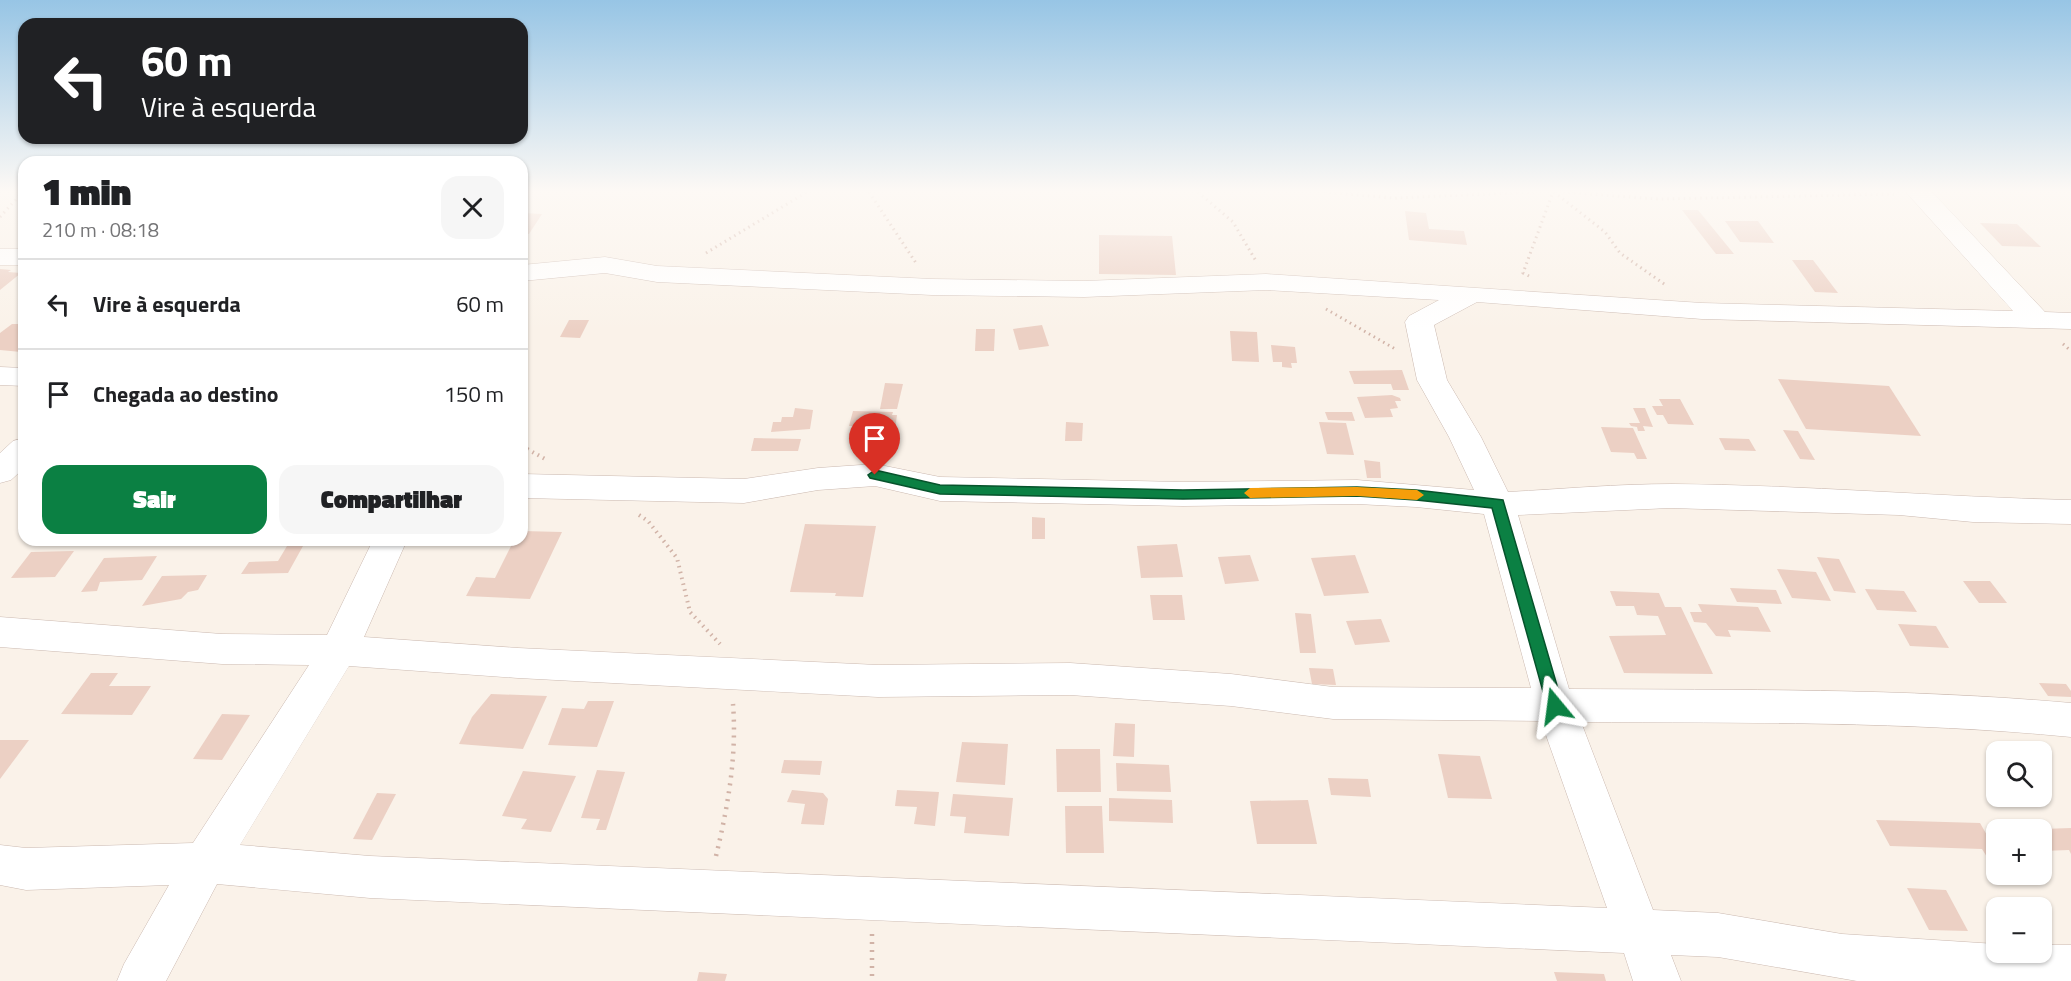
<!DOCTYPE html>
<html lang="pt">
<meta charset="utf-8">
<style>
body{margin:0;font-family:"Titillium Web",sans-serif;background:#f6f6f6;color:#202124;height:100vh;display:flex;flex-direction:column;font-size:22px;white-space:nowrap}
*{box-sizing:border-box;margin:0}
p{font-size:20px;color:#757577}
.icon{flex:none;width:33px;height:33px;fill:none;stroke:currentColor;stroke-width:2;stroke-linecap:round;stroke-linejoin:round}
.map{position:relative;flex:1;overflow:hidden}
.sheet{position:absolute;left:18px;top:156px;width:510px;height:390px;display:flex;flex-direction:column;background:#fff;border-radius:18px;box-shadow:0 2px 4px #0004}
.sheet>*{flex:none}
.banner{position:absolute;left:18px;top:18px;width:510px;height:126px;border-radius:18px;box-shadow:0 2px 4px #0004;background:#202124;color:#fff;overflow:hidden}
.fabs{position:absolute;left:1986px;top:741px;display:grid;gap:12px}
.fabs a{display:grid;place-items:center;width:66px;height:66px;border-radius:12px;background:#fff;box-shadow:0 2px 4px #0004;font-size:30px}
.pin{position:absolute;display:grid;place-items:center;width:51px;height:51px;color:#fff;margin:-62px -26px;border-radius:50% 50% 50% 0;rotate:-45deg;box-shadow:0 0 6px #0007}
.pin .icon{rotate:45deg}
.me{position:absolute;width:66px;margin:-33px;rotate:344deg;stroke-linejoin:round;filter:drop-shadow(0 0 4px #0008)}
.turn{display:flex;align-items:center;gap:21px;height:126px;padding:0 24px;font-size:27px}
.turn .icon{width:78px;height:78px;stroke-width:2.5}
.turn b{display:block;font-size:42px;line-height:51px}
.round{display:grid;place-items:center;flex:none;width:63px;height:63px;border-radius:18px;background:#f6f6f6}
.head{display:flex;align-items:center;justify-content:space-between;height:102px;padding:0 24px}
h1{font-size:36px;font-weight:800;line-height:45px}
.action{display:flex;gap:12px;margin-top:auto;padding:12px 24px}
.action a{flex:1;height:69px;border-radius:18px;background:#0b8043;color:#fff;font-size:24px;font-weight:800;line-height:69px;text-align:center}
.action a+a{background:#f6f6f6;color:#202124}
ul{padding:0;list-style:none}
li{display:flex;align-items:center;gap:18px;height:90px;padding:0 24px;border-top:2px solid #e0e0e0}
li div{flex:1}
li b{display:block;font-size:22px}
li em{font-style:normal}
.map>svg:first-child{display:block}
.building{fill:#ecd0c4}
.lines{fill:none;stroke-linecap:round;stroke-linejoin:round}
.minor-casing{stroke:#cbb9b0;stroke-width:1}
.path-far2{stroke:#d1b3a7;stroke-width:3;stroke-dasharray:1.5 4;stroke-linecap:butt}
.path-far1{stroke:#d1b3a7;stroke-width:4;stroke-dasharray:1.5 4.5;stroke-linecap:butt}
.path{stroke:#d1b3a7;stroke-width:4.5;stroke-dasharray:2 6;stroke-linecap:butt}
.minor{fill:#fff;fill-rule:evenodd}
.route{fill:#0b8043;stroke:#07532c;stroke-width:1.5}
.slow{fill:#f59e0b}
</style>
<div class="map">
<svg width="2071" height="981" viewBox="0 0 2071 981">
<rect width="100%" height="100%" fill="#faf2e9"/>
<g class="building">
<path d="M1682,210H1698L1734,254H1716Z"/>
<path d="M1405,211L1426,213L1429,229L1464,231L1467,245L1409,240Z"/>
<path d="M522,213L542,214L529,234H522Z"/>
<path d="M1725,221H1758L1774,243L1740,242Z"/>
<path d="M1980,223L2017,224L2041,247L2002,246Z"/>
<path d="M1099,235L1172,236L1176,275L1099,274Z"/>
<path d="M1792,260H1813L1838,293L1815,292Z"/>
<path d="M0,269L11,270L8,272L21,273L0,290Z"/>
<path d="M569,320H589L580,338L560,337Z"/>
<path d="M12,324H24V350L21,352L0,350V333Z"/>
<path d="M1042,325L1049,346L1019,350L1013,329Z"/>
<path d="M976,329H995L994,351H975Z"/>
<path d="M1230,331L1257,332L1259,362L1232,361Z"/>
<path d="M1271,345L1295,347L1297,363H1291L1292,368L1282,367V362H1273Z"/>
<path d="M1402,370L1409,390H1393L1391,384H1354L1349,371Z"/>
<path d="M1778,379L1889,386L1921,436L1806,429Z"/>
<path d="M885,383L903,384L897,409H880Z"/>
<path d="M1392,395L1400,398L1401,401H1395L1398,408L1390,409L1393,417L1365,418L1357,397Z"/>
<path d="M1659,399H1680L1694,425L1668,424L1663,415H1657L1652,406H1663Z"/>
<path d="M795,408L813,410L810,429L771,432L773,422H781L782,417H793Z"/>
<path d="M1633,408H1645L1653,427L1643,426L1645,431H1638L1637,427L1631,426L1629,423H1640Z"/>
<path d="M853,411L893,412L892,415H897L895,430L889,429V427L849,426Z"/>
<path d="M1325,412H1352L1355,421L1328,420Z"/>
<path d="M1066,422L1083,423L1082,441H1065Z"/>
<path d="M1319,422L1346,423L1354,455L1327,454Z"/>
<path d="M1601,427L1633,428L1647,459H1637L1634,453L1611,452Z"/>
<path d="M1783,430L1798,431L1815,460L1800,459Z"/>
<path d="M754,438L801,439L798,451H751Z"/>
<path d="M1719,438L1749,439L1756,451L1725,450Z"/>
<path d="M1364,460L1380,462L1381,478H1367Z"/>
<path d="M1032,517L1045,518V539H1032Z"/>
<path d="M805,524L876,526L863,597L835,596L836,593L790,592Z"/>
<path d="M522,531L562,532L530,599L466,596L476,577L495,578L514,540H522Z"/>
<path d="M40,540H100L96,545L35,546Z"/>
<path d="M1177,544L1183,577L1141,578L1137,546Z"/>
<path d="M287,546H303L288,573L241,574L249,562L278,561Z"/>
<path d="M74,551L55,577L11,578L31,552Z"/>
<path d="M1250,555L1259,581L1225,584L1218,557Z"/>
<path d="M1355,555L1369,593L1324,596L1311,558Z"/>
<path d="M157,556L142,580L100,582L97,591L81,592L104,558Z"/>
<path d="M1817,557L1839,559L1856,593L1834,591Z"/>
<path d="M1777,569L1816,572L1831,601L1792,598Z"/>
<path d="M207,575L198,590L188,592L181,599L142,606L162,576Z"/>
<path d="M1963,581H1990L2007,603H1979Z"/>
<path d="M1730,588L1776,590L1782,604L1737,602Z"/>
<path d="M1865,589L1904,591L1917,612L1877,610Z"/>
<path d="M1610,591L1659,593L1665,607H1681L1713,674L1624,673L1609,636L1666,635L1658,616L1637,615L1634,606H1616Z"/>
<path d="M1150,595H1182L1185,620H1153Z"/>
<path d="M1698,604L1758,607L1771,632L1728,630L1731,637L1716,636L1706,623L1694,622L1690,612H1702Z"/>
<path d="M1295,613L1311,614L1316,653H1300Z"/>
<path d="M1381,619L1390,642L1355,645L1346,621Z"/>
<path d="M1898,624L1936,626L1949,648L1910,646Z"/>
<path d="M1309,668L1333,669L1336,685L1312,684Z"/>
<path d="M91,673H118L109,686H151L132,715L61,714Z"/>
<path d="M2039,683L2066,684L2071,691V697L2048,696Z"/>
<path d="M491,694L547,696L523,749L459,744L472,717Z"/>
<path d="M588,701H614L597,747L548,745L562,708L584,709Z"/>
<path d="M222,714L250,715L222,760L193,759Z"/>
<path d="M1115,723L1135,724L1134,757L1113,756Z"/>
<path d="M0,740H29L0,779Z"/>
<path d="M962,742L1008,744L1005,785L956,782Z"/>
<path d="M1056,749H1100L1101,792H1057Z"/>
<path d="M1438,754L1480,756L1492,799L1448,798Z"/>
<path d="M784,760L822,761L820,775L781,773Z"/>
<path d="M1116,763L1169,765L1171,792L1117,791Z"/>
<path d="M597,770L625,772L606,830H596L600,819L581,818Z"/>
<path d="M523,771L576,776L551,832L521,829L527,819L502,816Z"/>
<path d="M1328,778L1368,779L1371,797L1331,795Z"/>
<path d="M792,790L823,793L828,799L824,825L801,824L805,804L787,802Z"/>
<path d="M897,790L939,792L935,826L914,824L917,807L895,806Z"/>
<path d="M377,793L396,794L372,840L353,839Z"/>
<path d="M953,794L1013,798L1009,836L964,833L966,817L950,816Z"/>
<path d="M1109,798L1172,800L1173,823L1109,821Z"/>
<path d="M1308,800L1317,844H1257L1250,801Z"/>
<path d="M1065,806H1102L1104,853H1066Z"/>
<path d="M1876,820L1980,823L1996,851V858L1987,857L1982,849L1890,846Z"/>
<path d="M2071,828V854L2069,850L2042,851V829Z"/>
<path d="M1907,888L1946,890L1968,931L1929,930Z"/>
<path d="M699,972L727,974L725,981H697Z"/>
<path d="M1554,972L1604,974L1606,981H1557Z"/>
</g>
<g class="lines">
<defs>
<g id="minor">
<path d="M1906,192H1932L2045,312L2071,313V329L1702,319L1477,302L1434,325L1447,380L1481,437L1508,492C1563,489 1617,484 1672,484C1805,485 1938,497 2071,500V524L1973,522L1899,515L1670,508L1518,515L1569,689C1736,690 1905,688 2071,703V737C1908,721 1744,723 1581,722L1653,910L1718,913L1842,934L1996,944V952H2042V945H2071V981H1857L1718,957L1671,955L1681,981H1633L1624,953L370,898L217,884L166,981H117L124,964L169,885L26,890L0,885V845L26,848L193,843L309,665L222,664L0,647V617L222,634L327,635L373,540H407L364,637L518,648L878,665L1070,663L1231,674L1333,687L1531,688L1484,514L1416,507L1357,504L1183,506L940,501L875,486L818,490L744,503L522,498V474L744,479L818,468L875,464L940,477L1183,482L1357,480L1474,490L1449,437L1417,380L1405,322L1409,316L1439,300L1266,290L1084,297L932,295L657,282L605,273L522,281V265L605,257L657,266L932,279L1084,281L1266,274L1702,303L2013,311ZM349,666L518,678L878,697L1070,695L1231,706L1333,719L1541,721L1607,908L370,856L240,845Z"/>
<rect x="0" y="249" width="24" height="16"/>
<path d="M0,367L24,368V386L0,385Z"/>
<path d="M24,438V468L11,480L0,483V453L13,441Z"/>
</g>
</defs>
<use href="#minor" class="minor-casing"/>
<g class="path-far2">
<path d="M869,192L916,263"/>
<path d="M1198,192L1233,222L1256,261"/>
<path d="M1324,192L1394,198L1536,192"/>
<path d="M1554,192L1605,232L1620,253L1667,286"/>
<path d="M1563,192L1658,199L1894,194"/>
<path d="M0,217L20,195V192"/>
<path d="M706,253L807,192"/>
<path d="M1529,276L1523,273L1553,192"/>
<path d="M1326,309L1397,350"/>
<path d="M2063,344L2071,351"/>
</g>
<g class="path-far1">
<path d="M522,446L545,459"/>
<path d="M639,515L648,521L677,558L690,612L720,644"/>
</g>
<g class="path">
<path d="M716,856C728,806 737,756 733,704"/>
<path d="M872,934V981"/>
</g>
<use href="#minor" class="minor"/>
</g>
<linearGradient id="sky" x2="0" y2="1"><stop stop-color="#97c5e5"/><stop offset="0.58" stop-color="#fdf9f5"/><stop offset="1" stop-color="#fdf9f5" stop-opacity="0"/></linearGradient>
<rect width="2071" height="330" fill="url(#sky)"/>
<path class="route" d="M875,470L940,485L1183,490L1357,487L1416,490L1503,500L1563,706L1561,711L1555,713L1550,711L1547,706L1492,508L1416,500L1357,496L1183,499L940,494L870,478L868,475Z"/>
<path class="slow" d="M1357,487L1417,490L1424,495L1417,500L1357,496L1250,498L1244,493L1250,488Z"/>
</svg>
<div class="fabs">
<a><svg class="icon" aria-label="search" viewBox="0 0 24 24"><circle cx="10" cy="10" r="6"/><path d="M15 15l6 6"/></svg></a>
<a>+</a>
<a>−</a>
</div>
<div class="pin" style="left:875px;top:475px;background:#d93025"><svg class="icon" aria-label="arrive" viewBox="0 0 24 24"><path d="M6 21V4h12l-3 4 3 4H6"/></svg></div>
<svg class="me" style="left:1555px;top:706px" viewBox="-20 -20 40 40"><path d="M0-17L14 15 0 8-14 15z" fill="#0b8043" stroke="#fff" stroke-width="4"/></svg>
<div class="banner">
<div class="turn"><svg class="icon" aria-label="left" viewBox="0 0 24 24"><path d="M17 20v-9H6M10 6l-5 5 5 5"/></svg><div><b>60 m</b>Vire à esquerda</div></div>
</div>
<section class="sheet">
<div class="head"><div><h1>1 min</h1><p>210 m · 08:18</p></div><a class="round"><svg class="icon" aria-label="close" viewBox="0 0 24 24"><path d="M6 6l12 12M18 6L6 18"/></svg></a></div>
<ul>
<li><svg class="icon" aria-label="left" viewBox="0 0 24 24"><path d="M17 20v-9H6M10 6l-5 5 5 5"/></svg><div><b>Vire à esquerda</b></div><em>60 m</em></li>
<li><svg class="icon" aria-label="arrive" viewBox="0 0 24 24"><path d="M6 21V4h12l-3 4 3 4H6"/></svg><div><b>Chegada ao destino</b></div><em>150 m</em></li>
</ul>
<div class="action"><a>Sair</a><a>Compartilhar</a></div>
</section>
</div>
